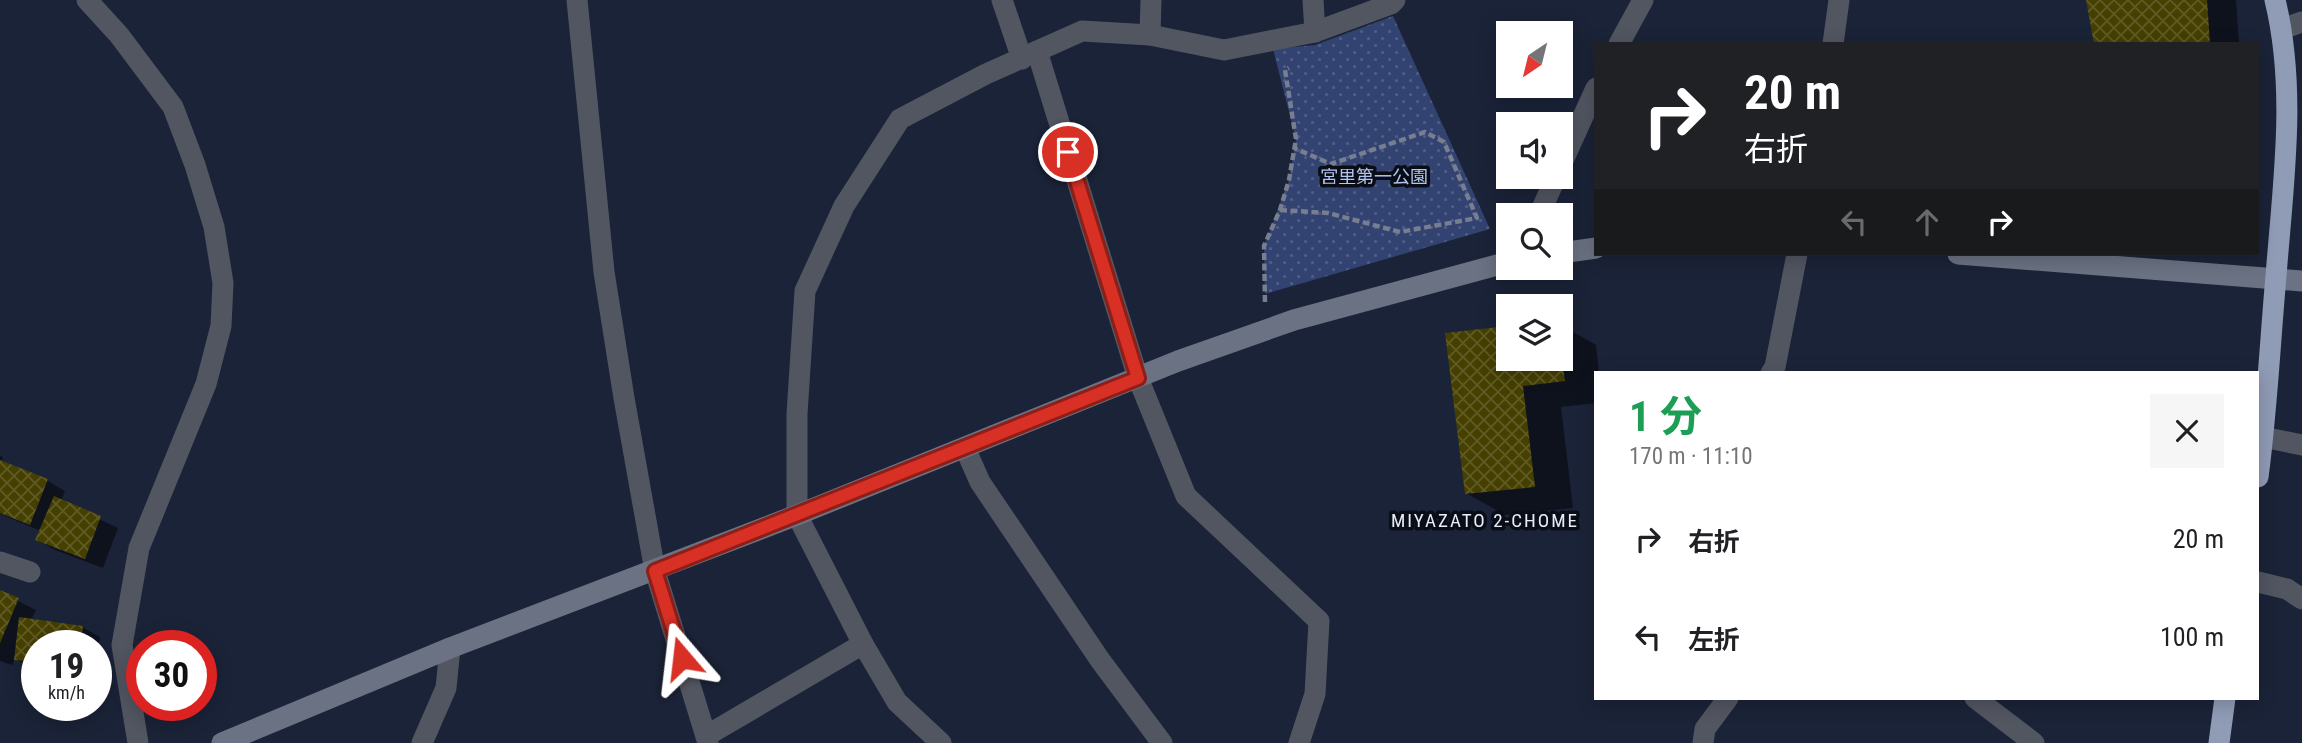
<!DOCTYPE html>
<html lang="ja">
<meta charset="utf-8">
<style>
body{margin:0;font-family:"Roboto Condensed","Noto Sans JP",sans-serif;background:#f6f6f6;color:#202124;height:100vh;display:flex;flex-direction:column;font-size:26px;white-space:nowrap}
*{box-sizing:border-box;margin:0}
p{font-size:23px;color:#757577}
.icon{flex:none;width:38px;height:38px;fill:none;stroke:currentColor;stroke-width:2;stroke-linecap:round;stroke-linejoin:round}
.map{position:relative;flex:1;overflow:hidden}
.panel{position:absolute;left:1594px;top:371px;width:665px;height:329px;display:flex;flex-direction:column;background:#fff;border-radius:0px;box-shadow:0 4px 18px #0003}
.panel>*{flex:none}
.banner{position:absolute;left:1594px;top:42px;width:665px;height:214px;border-radius:0px;box-shadow:0 4px 18px #0003;background:#202124;color:#fff;overflow:hidden}
.needle{width:46px;rotate:215deg}
.buttons{position:absolute;left:1496px;top:21px;display:grid;gap:14px}
.buttons a{display:grid;place-items:center;width:77px;height:77px;border-radius:0px;background:#fff;box-shadow:0 4px 18px #0003;font-size:35px}
.speed{position:absolute;left:21px;top:630px;display:flex;gap:14px;font-size:35px;font-weight:700;text-align:center}
.speed>*{display:grid;place-content:center;width:91px;height:91px;border-radius:50%;background:#fff;box-shadow:0 4px 18px #0003;line-height:1}
.speed small{font-size:18px;font-weight:400}
.speed .limit{border:10px solid #d22;background:#fff;color:#111}
.pin{position:absolute;display:grid;place-items:center;width:60px;height:60px;color:#fff;margin:-30px;border:4px solid #fff;border-radius:50%;box-shadow:0 2px 7px #0007}
.me{position:absolute;width:77px;margin:-38px;rotate:343deg;stroke-linejoin:round;filter:drop-shadow(0 0 5px #0008)}
.turn{display:flex;align-items:center;gap:24px;height:147px;padding:0 35px;font-size:32px}
.turn .icon{width:91px;height:91px;stroke-width:2.5}
.turn b{display:block;font-size:49px;line-height:60px}
.lanes{display:flex;align-items:center;height:66px;padding:0 35px;background:#0003;justify-content:center;gap:35px;direction:ltr}
.lanes .off{opacity:.35}
.round{display:grid;place-items:center;flex:none;width:74px;height:74px;border-radius:0px;background:#f6f6f6}
.headline{display:flex;align-items:center;justify-content:space-between;height:119px;padding:0 35px}
h1{font-size:42px;font-weight:700;line-height:52px;color:#1e9e55}
ul{padding:0;list-style:none}
li{display:flex;align-items:center;gap:21px;height:98px;padding:0 35px}
li div{flex:1}
li b{display:block;font-size:26px}
li em{font-style:normal}
.map>svg:first-child{display:block}
.grass{fill:url(#grass-dots)}
.shadow{fill:#0007}
.building{fill:url(#building-cross-hatch)}
.lines{fill:none;stroke-linecap:round;stroke-linejoin:round}
.path{stroke:#777e90;stroke-width:4.5;stroke-dasharray:7 3.5;stroke-linecap:butt}
.street{stroke:#525661;stroke-width:21}
.secondary{stroke:#6b7283;stroke-width:21}
.highway{stroke:#909bb6;stroke-width:21}
.route-casing{stroke:#8d1f18;stroke-width:18}
.route{stroke:#d93025;stroke-width:12}
.labels{text-anchor:middle;dominant-baseline:central;stroke-width:7;stroke-linejoin:round;paint-order:stroke}
.park-label{font-size:18px;fill:#b4c5f0;stroke:#090d16}
.neighbourhood-label{font-size:19px;letter-spacing:2px;fill:#e6ecfb;stroke:#090d16}
</style>
<div class="map">
<svg width="2302" height="743" viewBox="0 0 2302 743">
<defs>
<pattern id="grass-dots" width="8" height="8" patternUnits="userSpaceOnUse" patternTransform="scale(1.75)"><rect width="8" height="8" fill="#324271"/><path d="M2 2h.1M6 6h.1" fill="none" stroke="#505d86" stroke-width="1.8" stroke-linecap="round"/></pattern>
<pattern id="building-cross-hatch" width="8" height="8" patternUnits="userSpaceOnUse" patternTransform="scale(1.75)"><rect width="8" height="8" fill="#453f00"/><path d="M0 0l8 8M0 8l8-8" fill="none" stroke="#605b26"/></pattern>
</defs>
<rect width="100%" height="100%" fill="#1b2338"/>
<path class="grass" d="M1393,16L1490,229L1265,294L1264,246L1289,180L1296,139L1273,49L1315,45Z"/>
<g class="shadow">
<path d="M2087,0H2236L2239,44H2095Z"/>
<path d="M1561,325L1596,345L1599,373H1596V403L1561,407L1573,508L1505,515L1466,493L1447,335L1508,328V359H1561Z"/>
<path d="M0,456L3,457L1,463L48,481L65,491L61,501L118,528L103,568L55,550L37,540L41,531L0,514Z"/>
<path d="M0,592L36,610L31,620L82,627L100,637L96,663V646H37V669L15,659L12,665L0,661Z"/>
</g>
<g class="building">
<path d="M2086,0H2207L2210,44H2094Z"/>
<path d="M1508,326V359H1562L1565,381L1523,386L1535,487L1465,494L1445,333Z"/>
<path d="M0,460L48,479L30,525L0,513Z"/>
<path d="M54,496L101,516L85,559L35,540Z"/>
<path d="M0,590L19,598L0,643Z"/>
<path d="M19,617L83,626L80,646H37V662L14,660Z"/>
</g>
<g class="lines">
<g class="path">
<path d="M1280,210L1328,213L1400,232L1477,218L1444,142L1425,132L1331,164L1294,148"/>
<path d="M1265,302L1264,246L1280,210L1289,180L1296,139L1285,70L1289,68"/>
</g>
<g class="street">
<path d="M87,0L119,35L173,107L195,165L214,227L223,283L221,326L206,384L139,548L122,645L138,743"/>
<path d="M577,0L604,272L624,398L655,571L708,743"/>
<path d="M1002,0L1022,59"/>
<path d="M1313,0L1315,32"/>
<path d="M2282,29L2302,22"/>
<path d="M1150,35L1151,0"/>
<path d="M1619,44L1643,0"/>
<path d="M1833,44L1839,0"/>
<path d="M1037,51L1138,378L1186,496L1319,621L1315,694L1299,743"/>
<path d="M1561,165L1596,88"/>
<path d="M1539,215L1556,177"/>
<path d="M1771,373L1775,367L1797,254"/>
<path d="M2263,437L2302,445"/>
<path d="M965,448L980,482L1100,660L1162,743"/>
<path d="M0,562L30,572"/>
<path d="M2258,582L2287,589L2302,599"/>
<path d="M1975,698L2034,743"/>
<path d="M706,736L863,644"/>
<path d="M422,743L446,688L450,648"/>
<path d="M941,743L897,702L863,644L797,515V414L805,291L844,206L900,119L986,74L1082,31L1150,35L1224,50L1315,32L1391,4L1395,0"/>
<path d="M1703,743L1705,729L1728,698"/>
</g>
<g class="secondary">
<path d="M1561,253L1596,248"/>
<path d="M1958,254L2302,281"/>
<path d="M222,743L450,648L797,515L1178,361L1294,320L1508,262"/>
</g>
<g class="highway">
<path d="M2258,477C2267,410 2270,343 2276,276C2283,184 2297,90 2275,0"/>
<path d="M2219,743L2225,698"/>
</g>
</g>
<g class="lines">
<defs>
<path id="route" d="M682,658L655,571L1138,378L1068,152"/>
</defs>
<use href="#route" class="route-casing"/>
<use href="#route" class="route"/>
</g>
<g class="labels">
<g class="park-label">
<text x="1374" y="176">宮里第一公園</text>
</g>
<g class="neighbourhood-label">
<text x="1485" y="520">MIYAZATO 2-CHOME</text>
</g>
</g>
</svg>
<div class="buttons">
<a><svg class="needle" viewBox="-14 -14 28 28"><path d="M0-13l5 13h-10z" fill="#e53935"/><path d="M0 13l5-13h-10z" fill="#757577"/></svg></a>
<a><svg class="icon" aria-label="sound" viewBox="0 0 24 24"><path d="M4 9h4l5-4v14l-5-4H4zM17 9q2 3 0 6"/></svg></a>
<a><svg class="icon" aria-label="search" viewBox="0 0 24 24"><circle cx="10" cy="10" r="6"/><path d="M15 15l6 6"/></svg></a>
<a><svg class="icon" aria-label="layers" viewBox="0 0 24 24"><path d="M12 4l9 5-9 5-9-5zM3 14l9 5 9-5"/></svg></a>
</div>
<div class="speed"><div>19<small>km/h</small></div><div class="limit">30</div></div>
<div class="pin" style="left:1068px;top:152px;background:#d93025"><svg class="icon" aria-label="arrive" viewBox="0 0 24 24"><path d="M6 21V4h12l-3 4 3 4H6"/></svg></div>
<svg class="me" style="left:682px;top:658px" viewBox="-20 -20 40 40"><path d="M0-17L14 15 0 8-14 15z" fill="#d93025" stroke="#fff" stroke-width="4"/></svg>
<div class="banner">
<div class="turn"><svg class="icon" aria-label="right" viewBox="0 0 24 24"><path d="M7 20v-9h11M14 6l5 5-5 5"/></svg><div><b>20 m</b>右折</div></div>
<div class="lanes"><svg class="icon off" aria-label="left" viewBox="0 0 24 24"><path d="M17 20v-9H6M10 6l-5 5 5 5"/></svg><svg class="icon off" aria-label="ahead" viewBox="0 0 24 24"><path d="M12 20V5M6 11l6-6 6 6"/></svg><svg class="icon" aria-label="right" viewBox="0 0 24 24"><path d="M7 20v-9h11M14 6l5 5-5 5"/></svg></div>
</div>
<section class="panel">
<div class="headline"><div><h1>1 分</h1><p>170 m · 11:10</p></div><a class="round"><svg class="icon" aria-label="close" viewBox="0 0 24 24"><path d="M6 6l12 12M18 6L6 18"/></svg></a></div>
<ul>
<li><svg class="icon" aria-label="right" viewBox="0 0 24 24"><path d="M7 20v-9h11M14 6l5 5-5 5"/></svg><div><b>右折</b></div><em>20 m</em></li>
<li><svg class="icon" aria-label="left" viewBox="0 0 24 24"><path d="M17 20v-9H6M10 6l-5 5 5 5"/></svg><div><b>左折</b></div><em>100 m</em></li>
</ul>
</section>
</div>
